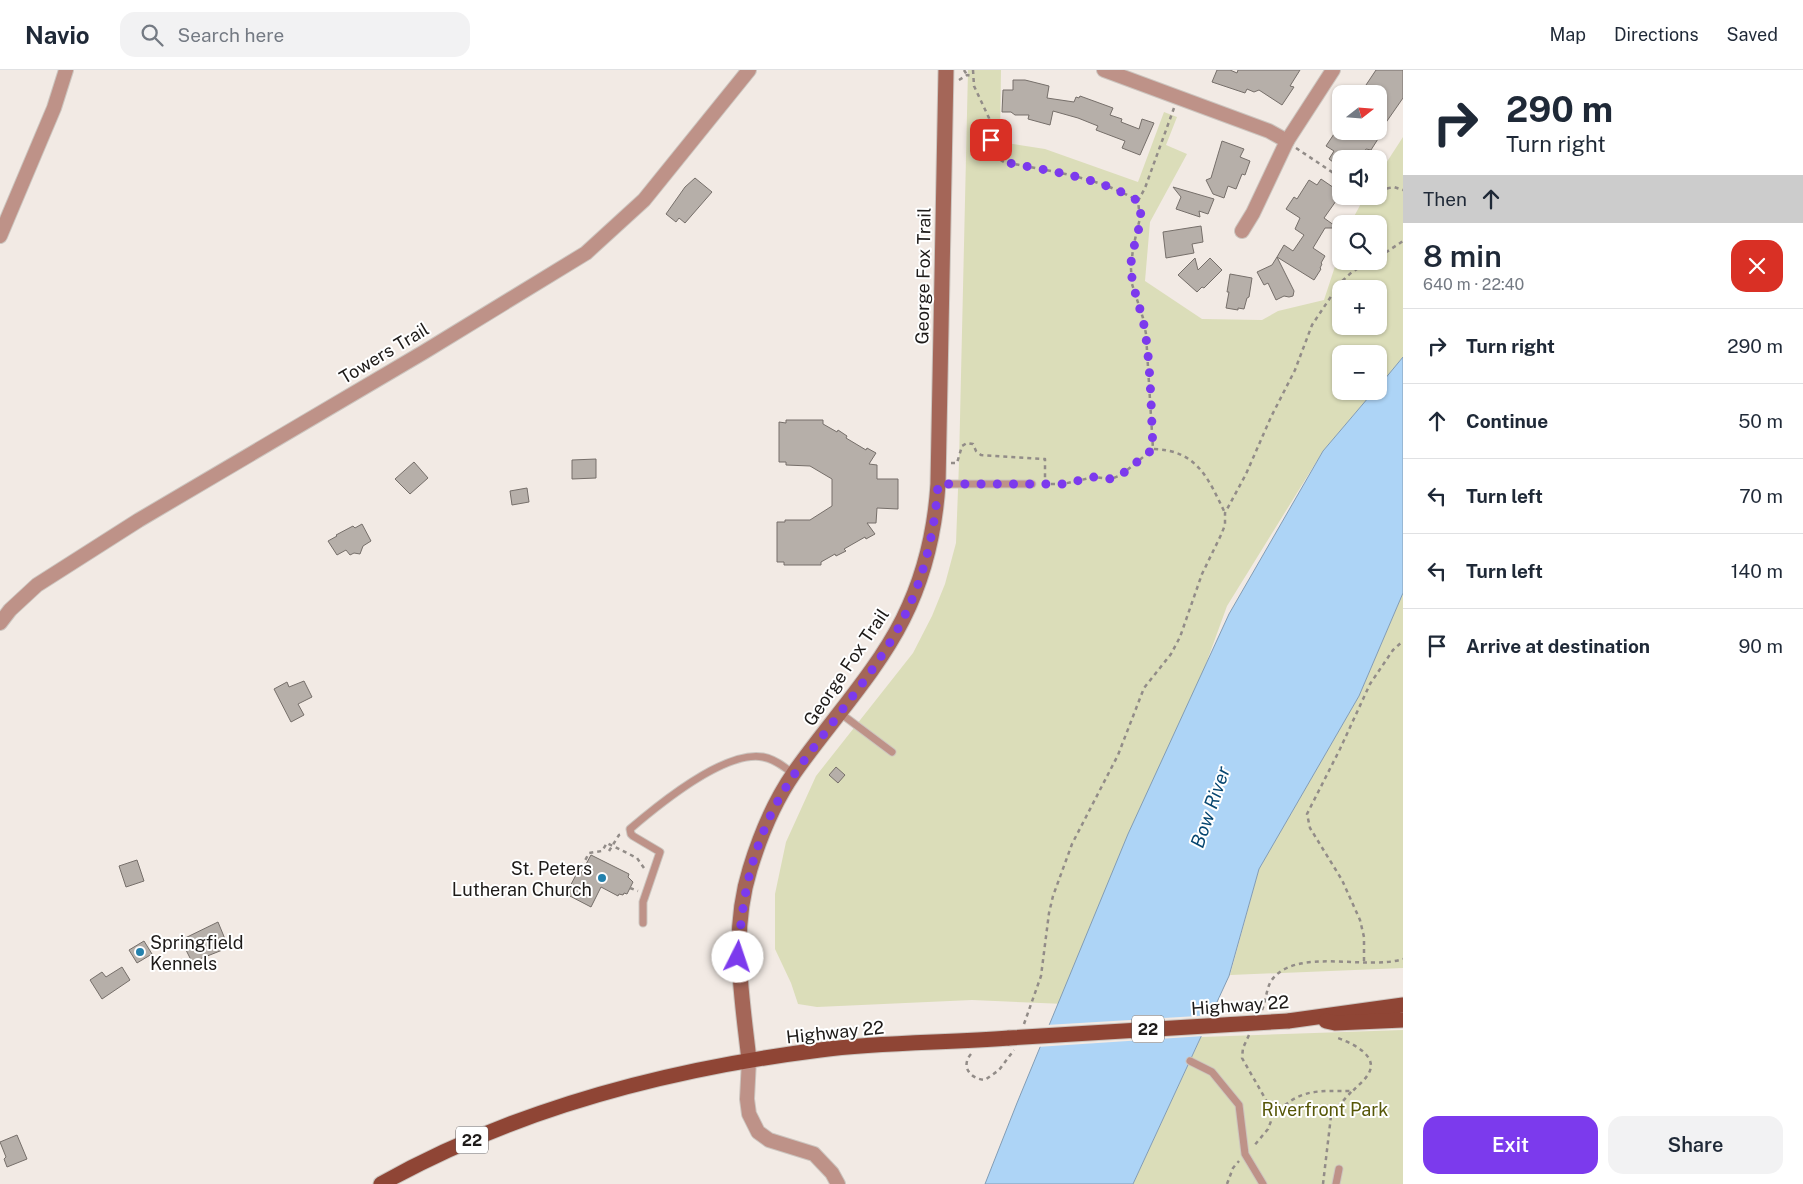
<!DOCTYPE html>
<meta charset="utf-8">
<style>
body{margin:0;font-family:"Public Sans",sans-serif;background:#f2f2f3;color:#1f2937;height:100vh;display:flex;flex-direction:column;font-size:19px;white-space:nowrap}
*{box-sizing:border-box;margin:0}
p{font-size:16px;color:#747a83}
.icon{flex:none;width:28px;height:28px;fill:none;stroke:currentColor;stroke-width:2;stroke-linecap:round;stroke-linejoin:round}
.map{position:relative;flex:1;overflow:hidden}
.side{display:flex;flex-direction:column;background:#fff;width:400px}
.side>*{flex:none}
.guide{background:#fff;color:#1f2937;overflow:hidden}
.needle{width:32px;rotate:73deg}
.controls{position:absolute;left:1332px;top:15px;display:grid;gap:10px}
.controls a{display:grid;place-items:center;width:55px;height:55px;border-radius:10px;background:#fff;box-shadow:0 1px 4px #0004;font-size:25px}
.pin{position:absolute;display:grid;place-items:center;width:42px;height:42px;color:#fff;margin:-21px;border-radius:10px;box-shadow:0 2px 8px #0006}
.me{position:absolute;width:55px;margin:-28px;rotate:4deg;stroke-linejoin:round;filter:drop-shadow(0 0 4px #0008)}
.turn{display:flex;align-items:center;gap:18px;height:105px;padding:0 20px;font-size:22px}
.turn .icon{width:65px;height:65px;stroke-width:2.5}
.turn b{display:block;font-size:35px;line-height:42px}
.then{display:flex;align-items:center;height:48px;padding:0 20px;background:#0003;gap:10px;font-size:19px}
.round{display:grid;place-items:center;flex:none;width:52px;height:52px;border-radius:15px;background:#f2f2f3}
.overview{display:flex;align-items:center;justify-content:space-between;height:85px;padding:0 20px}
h1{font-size:30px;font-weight:600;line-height:38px}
.button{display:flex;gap:10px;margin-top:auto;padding:10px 20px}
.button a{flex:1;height:58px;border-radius:15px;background:#7c3aed;color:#fff;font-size:20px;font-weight:600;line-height:58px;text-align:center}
.button a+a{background:#f2f2f3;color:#1f2937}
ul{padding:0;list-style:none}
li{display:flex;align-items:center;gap:15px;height:75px;padding:0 20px;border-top:1px solid #e0e1e3}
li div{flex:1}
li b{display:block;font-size:19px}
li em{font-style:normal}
header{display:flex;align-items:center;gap:30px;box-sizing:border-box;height:70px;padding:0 25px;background:#fff;border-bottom:1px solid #e0e1e3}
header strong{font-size:24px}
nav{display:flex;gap:28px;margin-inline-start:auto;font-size:18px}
.search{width:350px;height:45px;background:#f2f2f3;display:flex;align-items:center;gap:12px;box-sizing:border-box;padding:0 18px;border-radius:15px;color:#747a83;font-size:19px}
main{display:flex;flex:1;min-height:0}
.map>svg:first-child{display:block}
.green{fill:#dbddb9;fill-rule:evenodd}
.water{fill:#add4f6;stroke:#829cb4}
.pier{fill:#f2eae4}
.building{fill:#b6afa9;stroke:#766f6a}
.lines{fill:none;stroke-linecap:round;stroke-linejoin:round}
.lane-casing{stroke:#ccc5bf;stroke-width:9}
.street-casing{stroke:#ccc5bf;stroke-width:16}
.secondary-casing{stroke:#ccc5bf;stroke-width:17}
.primary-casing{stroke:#ccc5bf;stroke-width:17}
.path{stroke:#928c88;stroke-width:2.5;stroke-dasharray:4 4;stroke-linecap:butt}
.lane{stroke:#be9288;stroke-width:7}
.street{stroke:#be9288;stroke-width:14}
.secondary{stroke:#a46658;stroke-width:15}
.primary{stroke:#8f4535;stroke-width:15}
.primary-bridge-casing{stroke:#ccc5bf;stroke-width:17;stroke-linecap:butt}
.primary-bridge{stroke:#8f4535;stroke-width:15}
.route{stroke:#7c3aed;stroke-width:9;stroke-dasharray:0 16.2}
.poi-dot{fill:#2381ad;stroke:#fff;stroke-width:2}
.labels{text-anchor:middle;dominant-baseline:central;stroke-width:4;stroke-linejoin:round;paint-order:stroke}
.shield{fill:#fff;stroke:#625f5e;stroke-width:1}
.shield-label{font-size:16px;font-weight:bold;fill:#1e1b19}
.street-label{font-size:18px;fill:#1e1b19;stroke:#fff}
.poi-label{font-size:18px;fill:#1e1b19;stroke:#fff;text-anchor:end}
.park-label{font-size:18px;fill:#565607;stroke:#fff}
.water-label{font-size:19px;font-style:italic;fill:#064670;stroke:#fff}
</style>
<header>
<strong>Navio</strong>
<div class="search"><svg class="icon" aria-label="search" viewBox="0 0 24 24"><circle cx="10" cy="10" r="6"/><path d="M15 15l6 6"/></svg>Search here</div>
<nav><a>Map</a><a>Directions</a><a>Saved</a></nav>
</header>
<main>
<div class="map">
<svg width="1403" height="1114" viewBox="0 0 1403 1114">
<rect width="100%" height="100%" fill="#f2eae4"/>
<g class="green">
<path d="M968,0H1001L1000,72L1045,79L1138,112L1164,42L1177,47L1166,75L1187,84L1150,152L1145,211L1202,249L1262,250L1278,241L1324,230L1341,178V191H1379V154H1350L1365,126H1379V104L1403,67V287L1379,316V284H1341V321H1374L1323,381L1227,536L1162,715L1065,934L972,930L817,937L798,934L791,913L775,879V824L786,772L816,706L913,583L932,546L945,514L956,473L959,393ZM1341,219H1379V256H1341Z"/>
<path d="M1403,523V898L1230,905L1259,799L1359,626Z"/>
<path d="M1403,960V1114H1133L1201,967Z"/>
</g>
<path class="water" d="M1403,287V523L1359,626L1259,799L1229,906L1133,1114H985L1017,1033L1128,764L1229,544L1323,381L1374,321H1379V316Z"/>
<path class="pier" d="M1214,945L1204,966L1037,977L1046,955Z"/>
<g class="building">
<path d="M1217,0H1230L1237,3L1238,0H1300L1290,16L1294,17L1282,35L1259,20L1254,22L1247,19L1245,23L1212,12Z"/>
<path d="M1376,0H1403V28L1380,61H1383L1371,80L1366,79L1360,89H1341V98L1329,89L1334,81L1326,76L1336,61H1379V24H1360Z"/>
<path d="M1013,10H1025L1049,16L1047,28L1074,32L1076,27L1079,28L1080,26L1113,38L1110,45L1122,49L1121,52L1139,59L1142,49L1154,53L1140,85L1122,78L1125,71L1096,60L1098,56L1078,48L1053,41L1050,55L1028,49L1029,45H1015L1011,42H1002L1003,20H1013Z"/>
<path d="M1222,71L1244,79L1240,87L1250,91L1245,105L1242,104L1236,119L1228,116L1224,128L1213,124L1206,110L1211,108Z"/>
<path d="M695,108L712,122L685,153L679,148L676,152L666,144L685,117Z"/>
<path d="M1321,109L1340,122L1341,127L1339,130L1336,131L1324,148L1338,158H1325L1313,178L1325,186L1321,193L1322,194L1320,198L1321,199L1314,210L1277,187L1284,175L1293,181L1304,165L1295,159L1300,148L1286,139L1294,127L1297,129L1309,110L1317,115Z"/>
<path d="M1173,117L1214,129L1208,144L1199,141L1200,147L1176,139L1181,127Z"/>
<path d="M1201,156L1203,172L1192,174L1194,183L1166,188L1163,162Z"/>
<path d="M1277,187L1294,221L1293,226L1289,227L1284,226L1276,230L1268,213L1264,215L1257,202L1272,195Z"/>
<path d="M1195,188L1198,200L1210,188L1222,200L1204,218L1202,217L1197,222L1178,205Z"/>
<path d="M1230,204L1252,208L1249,227L1247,228L1244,239L1238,238V240L1226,238L1229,222H1227Z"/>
<path d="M786,350H823V354L837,362L838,360L847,366L846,368L866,380L867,378L876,383L869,394L877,395V409H898V439L877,438L876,453H867L875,464L866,469L865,467L844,479L846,481L836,486L835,484L821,492V495H784V492H777V452H785V450H810L832,436V409L810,396L786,395V392H779V352L786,353Z"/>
<path d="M596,389V408L572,409V390Z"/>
<path d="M414,392L428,408L410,424L395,409Z"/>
<path d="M527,418L529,432L512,435L510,421Z"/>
<path d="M362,454L371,471L363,476L360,484L354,483L350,485L346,480L337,485L328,471L337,466L336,465L353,456L355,458Z"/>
<path d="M304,611L312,627L298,634L304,645L291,652L274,619L287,612L289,617Z"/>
<path d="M836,697L845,705L838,713L829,705Z"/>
<path d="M591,785L629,804L628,807L633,812L627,824L624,823L623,825L619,824L618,826L601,817L591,837L566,824L577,803L580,805Z"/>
<path d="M137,790L144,811L126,817L119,796Z"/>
<path d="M218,852L225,869L222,870L225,879L192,892L181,870Z"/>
<path d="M144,871L152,884L137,893L129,880Z"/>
<path d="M122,897L130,910L102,929L90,910L102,902L106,907Z"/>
<path d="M17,1065L27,1089L7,1097L4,1089L6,1087L0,1072Z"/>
</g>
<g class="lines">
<defs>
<g id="lane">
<path d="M938,414H1032"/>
<path d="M840,643L892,682"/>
<path d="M643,853V832L660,782L633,766L631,764L630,759C658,735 724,680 763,687C774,689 785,697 793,704"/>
<path d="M1190,991L1212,1002L1239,1035L1245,1084L1263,1114"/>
<path d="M1336,1114L1339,1099"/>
</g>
<g id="street">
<path d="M1104,0L1269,61L1287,71"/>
<path d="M1242,161L1253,143L1287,71L1333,0"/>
<path d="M0,166L54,38L66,0"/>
<path d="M0,553L10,540L37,515L139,450L424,282L586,183L644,130L749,0"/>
<path d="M749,990L747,1029L749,1044L758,1062L769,1070L814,1084L832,1103L838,1114"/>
</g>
<path id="secondary" d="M749,990C742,926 730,863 750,799C760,766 774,732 794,703C829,653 876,603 903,549C924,507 935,461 938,414L946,0"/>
<g id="primary">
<path d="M1288,951L1403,935"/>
<path d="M1326,951L1335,953L1403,950"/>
<path d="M381,1114C515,1039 669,999 820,980C883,972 946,973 1009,968"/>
</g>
</defs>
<use href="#lane" class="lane-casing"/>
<use href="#street" class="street-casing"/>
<use href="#secondary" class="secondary-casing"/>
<use href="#primary" class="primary-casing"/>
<g class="path">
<path d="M964,0L967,5"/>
<path d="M973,0L974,16L989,48L994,82L999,89L1004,92C1049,101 1099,107 1138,131"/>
<path d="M959,10L967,5L973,6"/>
<path d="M1174,38L1145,118L1138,131L1140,148L1133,178L1131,199L1132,214L1143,248L1146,264L1153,379C1197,380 1208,408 1225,443"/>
<path d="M1296,78L1341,108"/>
<path d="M1379,120L1394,117L1403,120"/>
<path d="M1379,187L1403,171"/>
<path d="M951,393H957L962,376L967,373L973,374L976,381L981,385L1045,389V414"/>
<path d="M1043,414H1063L1094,407L1111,409L1121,405L1153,379"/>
<path d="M609,781L619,765L623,764"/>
<path d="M578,804L589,783L602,781L607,773L637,788L644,798"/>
<path d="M630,818L638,821"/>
<path d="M1364,891V867L1360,850L1342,810L1310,758L1307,744L1340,679L1370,614L1393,580L1403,571"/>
<path d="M1262,940C1266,931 1266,920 1271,911C1295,876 1367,901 1403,889"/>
<path d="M1024,954L1041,906L1049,843L1053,826L1072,774L1118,685L1144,618L1171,584L1180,567L1202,504L1221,465L1225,455V443L1246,404L1271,347L1295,300L1312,255L1340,213L1352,202L1371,191"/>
<path d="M1249,965L1243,978L1242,988L1266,1030L1273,1046L1268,1059L1253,1077"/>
<path d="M971,984C960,997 971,1009 985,1010L999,1000L1014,980"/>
<path d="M1273,1046C1300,1018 1316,1021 1353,1021C1357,1016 1363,1012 1367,1006C1382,986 1350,972 1335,967"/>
<path d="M1227,1114L1233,1098L1239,1091"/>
<path d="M1323,1114L1331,1046L1333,1042L1352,1021"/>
</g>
<use href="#lane" class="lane"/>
<use href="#street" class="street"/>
<use href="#secondary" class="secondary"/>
<use href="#primary" class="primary"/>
<defs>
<path id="primary-bridge" d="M1009,968L1288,951"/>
</defs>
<use href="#primary-bridge" class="primary-bridge-casing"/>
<use href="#primary-bridge" class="primary-bridge"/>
</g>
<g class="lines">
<path class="route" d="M738,887C741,842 747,800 765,758C782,715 812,681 839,644C862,614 886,583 903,549C924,508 935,461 938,414H1063L1094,407L1111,409L1121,405L1153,379C1151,340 1151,300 1145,261C1142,240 1132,220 1131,198C1130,177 1147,150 1138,131C1099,107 1049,101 1004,92L997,86L991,70"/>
</g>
<g class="poi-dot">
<circle cx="602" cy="808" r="5"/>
<circle cx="140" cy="882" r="5"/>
</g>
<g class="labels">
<g class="shield">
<rect x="1132" y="945.5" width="32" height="27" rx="4"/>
<rect x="456" y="1056.5" width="32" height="27" rx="4"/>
</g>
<g class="shield-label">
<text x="1148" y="959">22</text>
<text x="472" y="1070">22</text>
</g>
<g class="street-label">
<text transform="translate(923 206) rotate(-89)">George Fox Trail</text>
<text transform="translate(384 283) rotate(-31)">Towers Trail</text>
<text transform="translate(846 597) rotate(-56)">George Fox Trail</text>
<text transform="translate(1240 935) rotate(-4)">Highway 22</text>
<text transform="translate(835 962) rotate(-6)">Highway 22</text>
</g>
<g class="poi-label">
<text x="592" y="798">St. Peters<tspan x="592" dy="21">Lutheran Church</tspan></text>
<text x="150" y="872" text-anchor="start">Springfield<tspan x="150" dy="21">Kennels</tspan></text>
</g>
<g class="park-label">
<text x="1325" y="1039">Riverfront Park</text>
</g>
<g class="water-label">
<text transform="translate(1210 737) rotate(-71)">Bow River</text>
</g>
</g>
</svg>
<div class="controls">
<a><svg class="needle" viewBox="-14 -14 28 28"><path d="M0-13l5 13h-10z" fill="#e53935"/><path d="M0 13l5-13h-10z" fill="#747a83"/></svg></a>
<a><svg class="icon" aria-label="sound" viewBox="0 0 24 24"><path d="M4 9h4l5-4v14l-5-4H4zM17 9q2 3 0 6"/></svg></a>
<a><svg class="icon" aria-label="search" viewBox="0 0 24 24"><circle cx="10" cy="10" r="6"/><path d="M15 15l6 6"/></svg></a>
<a>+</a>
<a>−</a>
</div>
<div class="pin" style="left:991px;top:70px;background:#d93025"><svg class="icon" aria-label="arrive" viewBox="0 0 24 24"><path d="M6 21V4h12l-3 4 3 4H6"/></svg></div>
<svg class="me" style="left:738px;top:887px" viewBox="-20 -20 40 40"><circle r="19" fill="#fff"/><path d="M0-13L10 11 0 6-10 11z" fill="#7c3aed"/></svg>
</div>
<section class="side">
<div class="guide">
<div class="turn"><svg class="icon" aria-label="right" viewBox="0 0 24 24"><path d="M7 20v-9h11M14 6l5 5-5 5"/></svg><div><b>290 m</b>Turn right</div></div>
<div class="then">Then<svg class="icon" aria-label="ahead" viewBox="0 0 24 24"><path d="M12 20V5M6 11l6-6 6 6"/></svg></div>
</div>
<div class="overview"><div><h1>8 min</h1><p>640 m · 22:40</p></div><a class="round" style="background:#d93025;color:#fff"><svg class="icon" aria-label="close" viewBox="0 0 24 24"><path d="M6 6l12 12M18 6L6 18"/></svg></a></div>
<ul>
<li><svg class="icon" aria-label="right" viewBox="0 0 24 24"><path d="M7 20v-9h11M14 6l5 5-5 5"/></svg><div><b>Turn right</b></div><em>290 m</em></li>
<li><svg class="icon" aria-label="ahead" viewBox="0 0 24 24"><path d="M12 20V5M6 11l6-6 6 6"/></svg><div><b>Continue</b></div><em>50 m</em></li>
<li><svg class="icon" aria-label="left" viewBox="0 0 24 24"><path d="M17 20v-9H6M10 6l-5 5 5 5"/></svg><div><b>Turn left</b></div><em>70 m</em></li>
<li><svg class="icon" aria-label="left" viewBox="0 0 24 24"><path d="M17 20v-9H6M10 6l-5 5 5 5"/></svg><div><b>Turn left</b></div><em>140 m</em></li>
<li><svg class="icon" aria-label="arrive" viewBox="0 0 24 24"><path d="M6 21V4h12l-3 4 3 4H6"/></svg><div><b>Arrive at destination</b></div><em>90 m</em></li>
</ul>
<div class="button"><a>Exit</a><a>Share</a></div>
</section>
</main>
